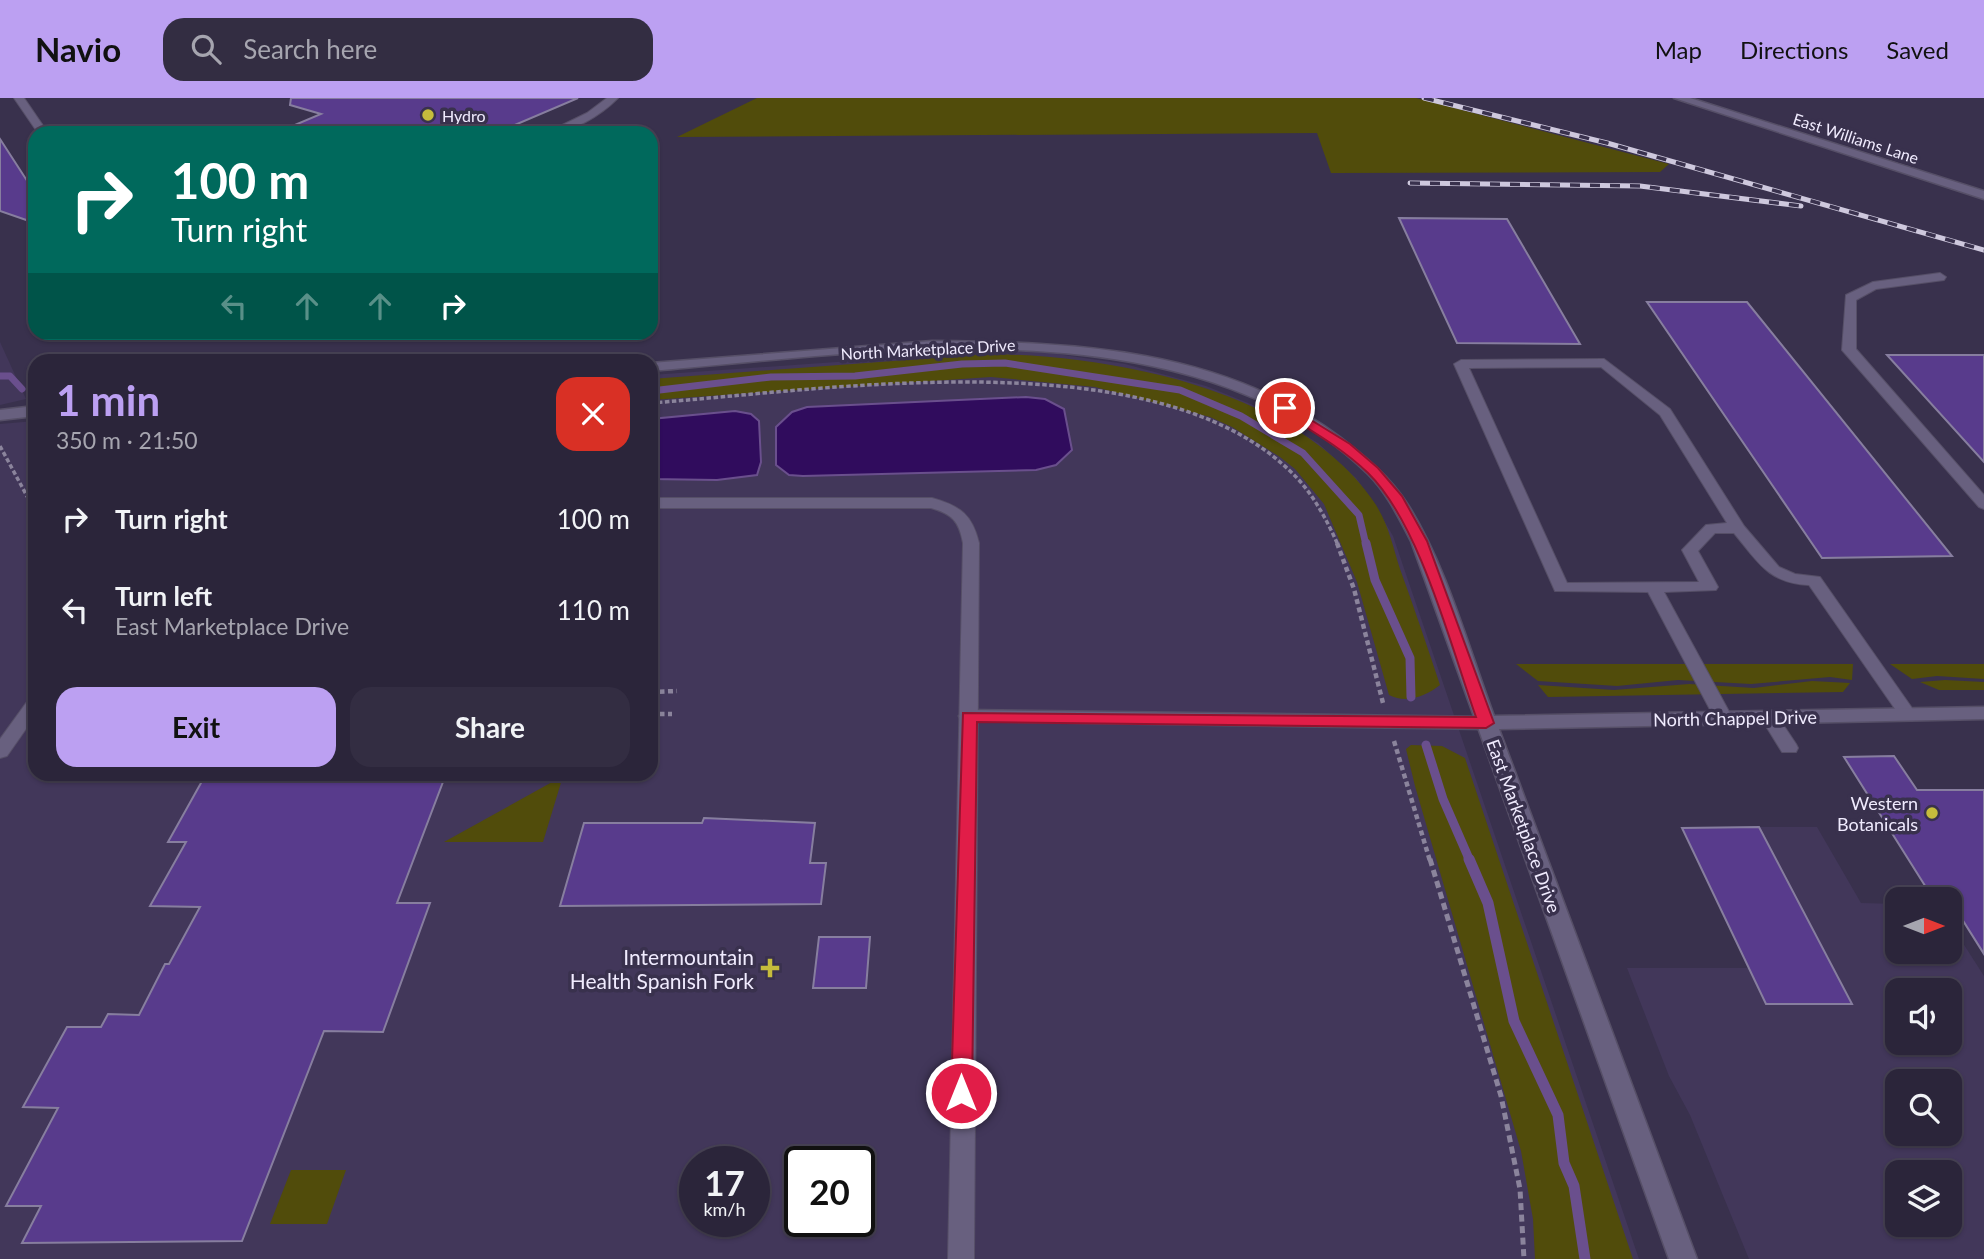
<!DOCTYPE html>
<meta charset="utf-8">
<style>
body{margin:0;font-family:Lato,sans-serif;background:#332d42;color:#f1f3f6;height:100vh;display:flex;flex-direction:column;font-size:26px;white-space:nowrap}
*{box-sizing:border-box;margin:0}
p{font-size:23px;color:#a6a5af}
.icon{flex:none;width:38px;height:38px;fill:none;stroke:currentColor;stroke-width:2;stroke-linecap:round;stroke-linejoin:round}
.map{position:relative;flex:1;overflow:hidden}
.side{position:absolute;left:28px;top:256px;width:630px;height:427px;display:flex;flex-direction:column;background:#2b253a;border-radius:21px;box-shadow:0 2px 5px #0004,0 0 0 2px #474254}
.side>*{flex:none}
.guide{position:absolute;left:28px;top:28px;width:630px;height:214px;border-radius:21px;box-shadow:0 2px 5px #0004,0 0 0 2px #474254;background:#00695c;color:#fff;overflow:hidden}
.needle{width:46px;rotate:90deg}
.buttons{position:absolute;left:1885px;top:789px;display:grid;gap:14px}
.buttons a{display:grid;place-items:center;width:77px;height:77px;border-radius:14px;background:#2b253a;box-shadow:0 2px 5px #0004,0 0 0 2px #474254;font-size:35px}
.speed{position:absolute;left:679px;top:1048px;display:flex;gap:14px;font-size:35px;font-weight:700;text-align:center}
.speed>*{display:grid;place-content:center;width:91px;height:91px;border-radius:50%;background:#2b253a;box-shadow:0 2px 5px #0004,0 0 0 2px #474254;line-height:1}
.speed small{font-size:18px;font-weight:400}
.speed .limit{border:4px solid #111;border-radius:10px;background:#fff;color:#111}
.pin{position:absolute;display:grid;place-items:center;width:60px;height:60px;color:#fff;margin:-30px;border:4px solid #fff;border-radius:50%;box-shadow:0 2px 7px #0007}
.me{position:absolute;width:77px;margin:-38px;rotate:0deg;stroke-linejoin:round;filter:drop-shadow(0 0 5px #0008)}
.turn{display:flex;align-items:center;gap:24px;height:147px;padding:0 28px;font-size:32px}
.turn .icon{width:91px;height:91px;stroke-width:2.5}
.turn b{display:block;font-size:49px;line-height:60px}
.lanes{display:flex;align-items:center;height:66px;padding:0 28px;background:#0003;justify-content:center;gap:35px;direction:ltr}
.lanes .off{opacity:.35}
.round{display:grid;place-items:center;flex:none;width:74px;height:74px;border-radius:21px;background:#332d42}
.headline{display:flex;align-items:center;justify-content:space-between;height:119px;padding:0 28px}
h1{font-size:42px;font-weight:700;line-height:52px;color:#bca0f2}
.cta{display:flex;gap:14px;margin-top:auto;padding:14px 28px}
.cta a{flex:1;height:80px;border-radius:21px;background:#bca0f2;color:#111;font-size:28px;font-weight:700;line-height:80px;text-align:center}
.cta a+a{background:#332d42;color:#f1f3f6}
ul{padding:0;list-style:none}
li{display:flex;align-items:center;gap:21px;height:91px;padding:0 28px}
li div{flex:1}
li b{display:block;font-size:26px}
li em{font-style:normal}
header{display:flex;align-items:center;gap:42px;box-sizing:border-box;height:98px;padding:0 35px;background:#bca0f2;color:#111}
header strong{font-size:33px}
nav{display:flex;gap:38px;margin-inline-start:auto;font-size:24px}
.search{width:490px;height:63px;background:#332d42;display:flex;align-items:center;gap:18px;box-sizing:border-box;padding:0 24px;border-radius:21px;color:#a6a5af;font-size:26px}
.map>svg:first-child{display:block}
.built{fill:#42375a;fill-rule:evenodd}
.green{fill:#514c0b}
.water{fill:#300c5d;stroke:#6a4f8d;stroke-width:2}
.lines{fill:none;stroke-linecap:round;stroke-linejoin:round}
.stream-far2{stroke:#6a4f8d;stroke-width:7}
.stream-far1{stroke:#6a4f8d;stroke-width:9}
.stream{stroke:#6a4f8d;stroke-width:11}
.building{fill:#583b8c;stroke:#877e9f;stroke-width:2}
.service-casing{stroke:#564f67;stroke-width:2}
.minor-casing{stroke:#564f67;stroke-width:3}
.tertiary-casing{stroke:#564f67;stroke-width:3}
.path-far2{stroke:#8b849c;stroke-width:3.5;stroke-dasharray:4.5 2.5;stroke-linecap:butt}
.path-far1{stroke:#8b849c;stroke-width:4.5;stroke-dasharray:5 3.5;stroke-linecap:butt}
.path{stroke:#8b849c;stroke-width:5;stroke-dasharray:7 4.5;stroke-linecap:butt}
.service{fill:#68607f;fill-rule:evenodd}
.minor{fill:#68607f;fill-rule:evenodd}
.tertiary{fill:#68607f;fill-rule:evenodd}
.rail-casing{stroke:#cec8dd;stroke-width:5}
.rail{stroke:#39314d;stroke-width:3.5;stroke-dasharray:10;stroke-linecap:butt}
.route{fill:#e11d48;stroke:#92132f;stroke-width:2}
.poi-dot{fill:#c6bc3c;stroke:#39314d;stroke-width:2.5}
.labels{text-anchor:middle;dominant-baseline:central;stroke-width:7;stroke-linejoin:round;paint-order:stroke}
.far-poi-label{font-size:16px;fill:#f0ebfe;stroke:#39314d;text-anchor:start}
.far-street-label{font-size:16px;fill:#f0ebfe;stroke:#39314d}
.street-label{font-size:18px;fill:#f0ebfe;stroke:#39314d}
.poi-label{font-size:18px;fill:#f0ebfe;stroke:#39314d;text-anchor:end}
.near-poi-label{font-size:21px;fill:#f0ebfe;stroke:#39314d;text-anchor:end}
</style>
<header>
<strong>Navio</strong>
<div class="search"><svg class="icon" aria-label="search" viewBox="0 0 24 24"><circle cx="10" cy="10" r="6"/><path d="M15 15l6 6"/></svg>Search here</div>
<nav><a>Map</a><a>Directions</a><a>Saved</a></nav>
</header>
<div class="map">
<svg width="1984" height="1161" viewBox="0 0 1984 1161">
<rect width="100%" height="100%" fill="#39314d"/>
<g class="built">
<path d="M0,244L26,301L0,307Z"/>
<path d="M978,254H1043L1125,266L1206,288L1253,307L1318,345L1356,380L1372,402L1393,438L1639,1161H0V326L35,323V676H651V277ZM695,1064H754V1124H695ZM800,1064H859V1124H800Z"/>
<path d="M1759,729H1817L1861,805L1897,806V854H1950V825L1984,878V1161H1749L1690,1017L1669,978L1627,870H1750L1766,906L1852,905ZM1897,892H1950V945H1897ZM1897,984H1950V1036H1897ZM1897,1074H1950V1127H1897Z"/>
</g>
<g class="green">
<path d="M757,0H1416L1669,66L1660,74L1331,75L1317,35L677,39Z"/>
<path d="M987,256C1115,257 1300,292 1376,407C1389,428 1393,449 1400,471C1414,509 1427,548 1440,587C1426,598 1407,606 1389,597L1357,484L1324,406L1295,371L1280,359L1232,329L1210,319L1095,289L991,279L651,302V281Z"/>
<path d="M1516,566H1853L1852,582L1830,579L1751,586L1678,582L1617,588L1538,583Z"/>
<path d="M1890,566H1984V581L1937,578L1912,581Z"/>
<path d="M1945,582L1984,584V592H1939L1920,584Z"/>
<path d="M1812,583L1850,585L1843,594L1548,599L1538,587L1614,592L1689,586L1754,590Z"/>
<path d="M1411,647L1442,648L1465,660L1633,1161H1535L1533,1121L1521,1053L1415,688L1406,651Z"/>
<path d="M563,678L543,744H444Z"/>
<path d="M291,1072H346L327,1126H270Z"/>
</g>
<g class="water">
<path d="M1026,299L1045,301L1064,311L1072,352L1056,367L1036,372L803,378L789,377L776,367V329L792,314L807,309Z"/>
<path d="M735,313L751,316L759,323L761,364L757,377L717,382L651,381V321Z"/>
</g>
<g class="lines">
<g class="stream-far2">
<path d="M0,278H10L22,291"/>
<path d="M651,293L771,279L855,278L962,266L1005,265L1180,292L1241,318L1303,355L1359,417L1366,447"/>
</g>
<g class="stream-far1">
<path d="M1366,445L1375,482L1410,560L1411,599"/>
<path d="M1426,647L1443,701L1470,763"/>
</g>
<path class="stream" d="M1469,761L1488,805L1514,923L1558,1017L1564,1065L1574,1088L1585,1161"/>
</g>
<g class="building">
<path d="M291,0H578L496,35H276L321,16L290,7Z"/>
<path d="M0,41L35,95V125L0,113Z"/>
<path d="M1399,120L1507,121L1580,246L1457,245Z"/>
<path d="M1647,204H1747L1952,458L1822,460Z"/>
<path d="M1887,257H1984V364Z"/>
<path d="M1894,658L1917,692H1984V856L1950,802H1934L1844,659Z"/>
<path d="M206,676H446L397,805H430L383,934L324,933L242,1143L22,1145L41,1108H6L58,1010L23,1009L67,929H101L108,916L139,917L165,866H169L200,809L150,808L186,744H168Z"/>
<path d="M704,720L815,725L810,765H826L821,806L560,808L584,725H702Z"/>
<path d="M1759,729L1852,906H1766L1682,730Z"/>
<path d="M819,839H870L866,890H813Z"/>
</g>
<g class="lines">
<defs>
<g id="service">
<path d="M14,0H24L48,35H38Z"/>
<path d="M607,0H618C600,18 572,35 546,35L587,15Z"/>
<path d="M1940,175L1946,179L1944,182L1876,191L1856,202V251L1984,397V411L1979,409L1842,252L1846,197L1873,184Z"/>
<path d="M1604,261L1670,311L1744,428L1779,469L1795,476L1820,479L1914,613L1917,617L1914,621H1902L1809,487C1768,485 1758,464 1734,435H1715L1698,453L1718,489L1716,492L1664,494L1733,621L1730,625L1724,627L1715,621L1648,494L1555,493L1454,266L1461,262ZM1601,269L1660,317L1727,425L1706,427L1682,452L1699,484L1567,485L1469,270Z"/>
<path d="M651,400H932C960,408 972,416 979,445L974,1161H948L963,445C959,423 952,416 931,410H651Z"/>
<path d="M35,599V618L7,658L0,660V641L29,601Z"/>
<path d="M1770,614L1776,616L1796,646L1798,650L1796,654H1782L1761,620Z"/>
</g>
<g id="minor">
<path d="M1674,0H1690L1984,93V101Z"/>
<path d="M969,612L1486,619L1496,625L1486,631L962,623L959,618Z"/>
</g>
<g id="tertiary">
<path d="M932,243C1076,244 1222,250 1341,340C1368,361 1390,379 1408,407C1446,467 1469,551 1494,618L1984,609V621L1499,631L1697,1161H1669L1411,443C1399,420 1387,395 1368,376C1190,203 876,254 651,273V265Z"/>
<path d="M35,308V318L0,322V312Z"/>
</g>
</defs>
<use href="#service" class="service-casing"/>
<use href="#minor" class="minor-casing"/>
<use href="#tertiary" class="tertiary-casing"/>
<g class="path-far2">
<path d="M651,305C827,292 1150,240 1289,372C1311,392 1326,420 1338,447"/>
<path d="M0,348L35,413"/>
</g>
<g class="path-far1">
<path d="M1337,445L1354,491L1383,605"/>
<path d="M651,594L677,593"/>
<path d="M651,616H672"/>
<path d="M1394,643L1430,763"/>
</g>
<path class="path" d="M1430,761L1501,998L1520,1091L1524,1161"/>
<use href="#service" class="service"/>
<use href="#minor" class="minor"/>
<use href="#tertiary" class="tertiary"/>
<defs>
<g id="rail">
<path d="M1424,0L1607,45L1984,152"/>
<path d="M1410,85L1640,88L1801,108"/>
</g>
</defs>
<use href="#rail" class="rail-casing"/>
<use href="#rail" class="rail"/>
</g>
<path class="route" d="M1285,306L1350,346L1378,370L1402,398L1427,443L1494,625L1486,630L977,624L972,995L968,1001L961,1004L954,1001L951,995L963,615L1476,619C1451,549 1420,426 1368,375C1342,350 1310,332 1280,313L1278,310Z"/>
<g class="poi-dot">
<circle cx="428" cy="17" r="7"/>
<circle cx="1932" cy="715" r="7"/>
<path d="M766.5 859.5h7v7h7v7h-7v7h-7v-7h-7v-7h7z"/>
</g>
<g class="labels">
<g class="far-poi-label">
<text x="442" y="17">Hydro</text>
</g>
<g class="far-street-label">
<text transform="translate(1856 40) rotate(18)">East Williams Lane</text>
<text transform="translate(928 251) rotate(-3)">North Marketplace Drive</text>
</g>
<g class="street-label">
<text transform="translate(1735 620) rotate(-1)">North Chappel Drive</text>
<text transform="translate(1524 728) rotate(70)">East Marketplace Drive</text>
</g>
<g class="poi-label">
<text x="1918" y="705">Western<tspan x="1918" dy="21">Botanicals</tspan></text>
</g>
<g class="near-poi-label">
<text x="754" y="858">Intermountain<tspan x="754" dy="24">Health Spanish Fork</tspan></text>
</g>
</g>
</svg>
<div class="buttons">
<a><svg class="needle" viewBox="-14 -14 28 28"><path d="M0-13l5 13h-10z" fill="#e53935"/><path d="M0 13l5-13h-10z" fill="#a6a5af"/></svg></a>
<a><svg class="icon" aria-label="sound" viewBox="0 0 24 24"><path d="M4 9h4l5-4v14l-5-4H4zM17 9q2 3 0 6"/></svg></a>
<a><svg class="icon" aria-label="search" viewBox="0 0 24 24"><circle cx="10" cy="10" r="6"/><path d="M15 15l6 6"/></svg></a>
<a><svg class="icon" aria-label="layers" viewBox="0 0 24 24"><path d="M12 4l9 5-9 5-9-5zM3 14l9 5 9-5"/></svg></a>
</div>
<div class="speed"><div>17<small>km/h</small></div><div class="limit">20</div></div>
<div class="pin" style="left:1285px;top:310px;background:#d93025"><svg class="icon" aria-label="arrive" viewBox="0 0 24 24"><path d="M6 21V4h12l-3 4 3 4H6"/></svg></div>
<svg class="me" style="left:961px;top:995px" viewBox="-20 -20 40 40"><circle r="17" fill="#e11d48" stroke="#fff" stroke-width="3"/><path d="M0-11L8 9 0 5-8 9z" fill="#fff"/></svg>
<div class="guide">
<div class="turn"><svg class="icon" aria-label="right" viewBox="0 0 24 24"><path d="M7 20v-9h11M14 6l5 5-5 5"/></svg><div><b>100 m</b>Turn right</div></div>
<div class="lanes"><svg class="icon off" aria-label="left" viewBox="0 0 24 24"><path d="M17 20v-9H6M10 6l-5 5 5 5"/></svg><svg class="icon off" aria-label="ahead" viewBox="0 0 24 24"><path d="M12 20V5M6 11l6-6 6 6"/></svg><svg class="icon off" aria-label="ahead" viewBox="0 0 24 24"><path d="M12 20V5M6 11l6-6 6 6"/></svg><svg class="icon" aria-label="right" viewBox="0 0 24 24"><path d="M7 20v-9h11M14 6l5 5-5 5"/></svg></div>
</div>
<section class="side">
<div class="headline"><div><h1>1 min</h1><p>350 m · 21:50</p></div><a class="round" style="background:#d93025;color:#fff"><svg class="icon" aria-label="close" viewBox="0 0 24 24"><path d="M6 6l12 12M18 6L6 18"/></svg></a></div>
<ul>
<li><svg class="icon" aria-label="right" viewBox="0 0 24 24"><path d="M7 20v-9h11M14 6l5 5-5 5"/></svg><div><b>Turn right</b></div><em>100 m</em></li>
<li><svg class="icon" aria-label="left" viewBox="0 0 24 24"><path d="M17 20v-9H6M10 6l-5 5 5 5"/></svg><div><b>Turn left</b><p>East Marketplace Drive</p></div><em>110 m</em></li>
</ul>
<div class="cta"><a>Exit</a><a>Share</a></div>
</section>
</div>
